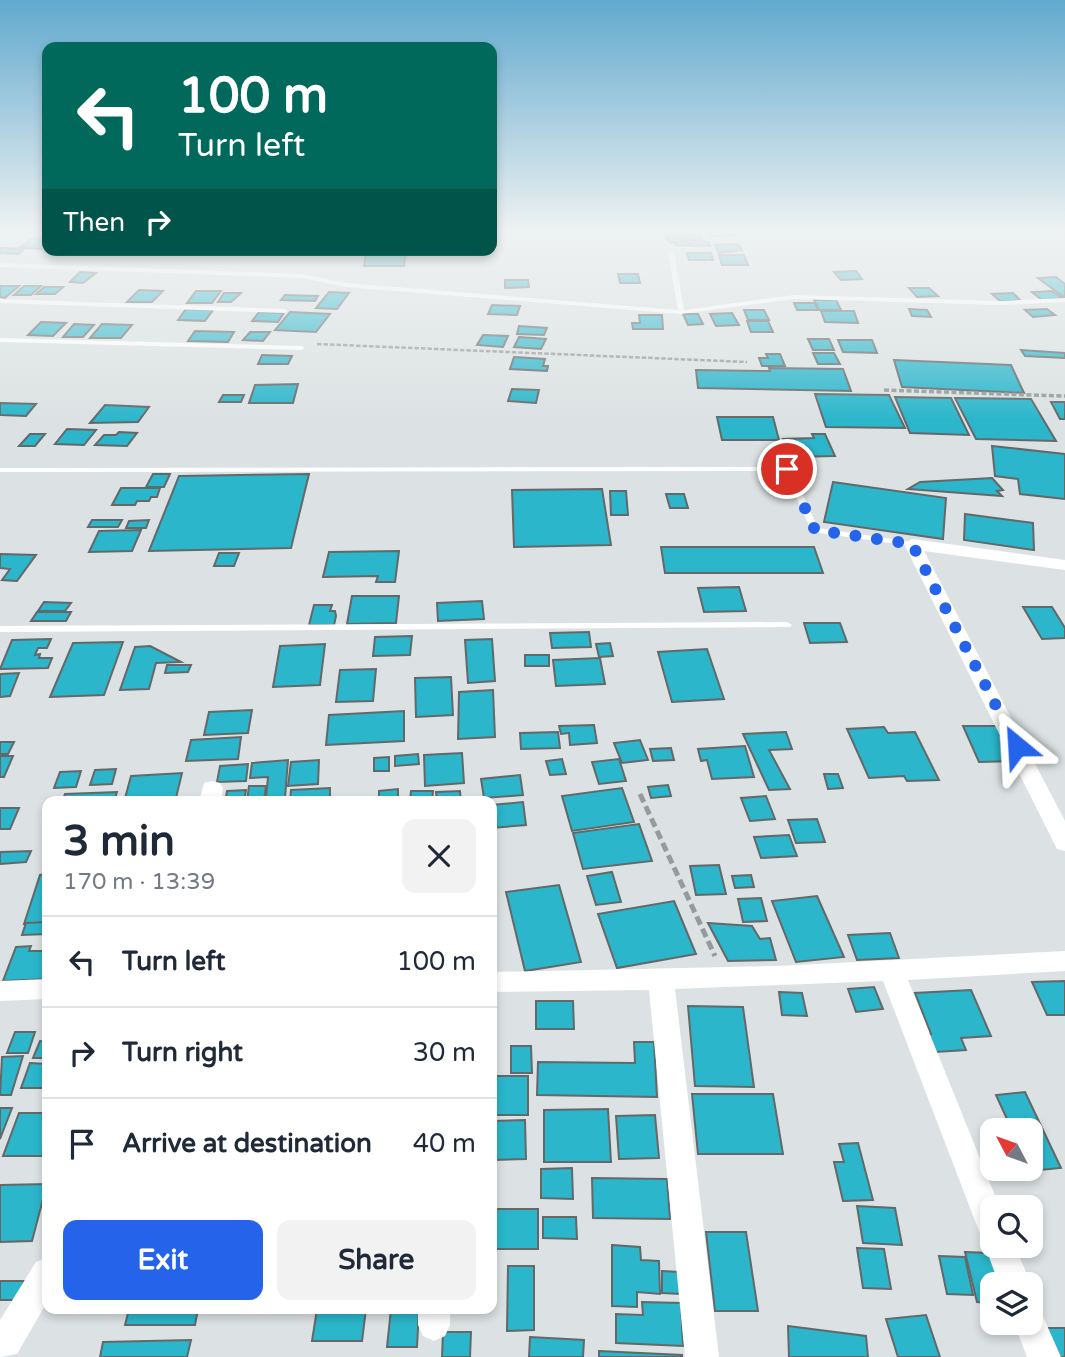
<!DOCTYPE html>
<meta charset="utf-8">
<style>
body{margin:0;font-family:"Varela Round",sans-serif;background:#f2f2f3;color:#1f2937;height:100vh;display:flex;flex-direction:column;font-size:26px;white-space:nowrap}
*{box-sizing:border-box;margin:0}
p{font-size:23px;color:#747a83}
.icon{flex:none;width:38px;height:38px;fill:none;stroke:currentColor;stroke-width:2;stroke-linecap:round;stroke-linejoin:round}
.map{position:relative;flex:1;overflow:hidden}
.side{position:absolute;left:42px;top:796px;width:455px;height:518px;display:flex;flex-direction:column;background:#fff;border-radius:14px;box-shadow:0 4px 10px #0003}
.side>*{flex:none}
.banner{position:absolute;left:42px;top:42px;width:455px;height:214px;border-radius:14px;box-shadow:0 4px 10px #0003;background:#00695c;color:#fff;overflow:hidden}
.needle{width:46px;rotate:311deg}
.tools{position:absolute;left:980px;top:1118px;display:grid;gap:14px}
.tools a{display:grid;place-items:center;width:63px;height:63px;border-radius:14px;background:#fff;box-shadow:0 4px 10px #0003;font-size:35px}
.pin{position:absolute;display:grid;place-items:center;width:60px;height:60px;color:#fff;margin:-30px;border:4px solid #fff;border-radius:50%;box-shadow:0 2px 7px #0007}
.me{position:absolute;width:77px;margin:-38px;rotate:333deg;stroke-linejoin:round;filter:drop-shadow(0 0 5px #0008)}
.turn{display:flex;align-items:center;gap:24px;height:147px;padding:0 21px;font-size:32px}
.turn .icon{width:91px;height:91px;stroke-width:2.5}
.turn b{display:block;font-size:49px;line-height:60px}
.then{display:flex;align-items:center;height:66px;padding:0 21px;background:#0003;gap:14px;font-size:26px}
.round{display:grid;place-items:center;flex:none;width:74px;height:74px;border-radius:14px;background:#f2f2f3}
.overview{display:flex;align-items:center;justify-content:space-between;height:119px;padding:0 21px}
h1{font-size:42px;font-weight:700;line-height:52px}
.action{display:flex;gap:14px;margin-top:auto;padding:14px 21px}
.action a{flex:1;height:80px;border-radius:14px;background:#2563eb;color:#fff;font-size:28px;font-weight:700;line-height:80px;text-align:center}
.action a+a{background:#f2f2f3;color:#1f2937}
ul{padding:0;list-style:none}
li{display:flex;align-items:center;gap:21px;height:91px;padding:0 21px;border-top:2px solid #e0e1e3}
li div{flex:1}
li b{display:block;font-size:26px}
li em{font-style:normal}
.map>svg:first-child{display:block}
.building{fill:#2bb6cb;stroke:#636869;stroke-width:2}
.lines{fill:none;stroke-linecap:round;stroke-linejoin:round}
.path-far2{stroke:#959a9b;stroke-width:2.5;stroke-dasharray:4.5 2;stroke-linecap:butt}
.path-far1{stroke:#959a9b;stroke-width:3.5;stroke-dasharray:5 2.5;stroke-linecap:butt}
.path{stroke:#959a9b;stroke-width:5;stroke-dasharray:9 4.5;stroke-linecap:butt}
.service{fill:#fff;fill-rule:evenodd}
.minor{fill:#fff;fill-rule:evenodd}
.route{stroke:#2563eb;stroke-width:12;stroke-dasharray:0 21.6}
</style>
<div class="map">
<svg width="1065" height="1357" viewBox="0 0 1065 1357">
<rect width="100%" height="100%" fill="#dce2e3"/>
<g class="building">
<path d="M706,231H732L736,235L712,236Z"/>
<path d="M697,233L702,238L671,243L664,235Z"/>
<path d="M33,238L47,239V249L19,248Z"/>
<path d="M693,240L709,242L710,246L675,245V242L693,243Z"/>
<path d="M738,244L742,250L719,253L715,245Z"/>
<path d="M0,248L24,249L18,254L0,253Z"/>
<path d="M246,250H286L284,254H244Z"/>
<path d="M406,251L404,266H364L366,252Z"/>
<path d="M687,253H711L713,260H689Z"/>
<path d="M719,255H744L748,265H722Z"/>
<path d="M856,271L862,279L841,280L834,272Z"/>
<path d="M80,272L96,273L83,283L70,282Z"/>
<path d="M618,274H638L640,283H620Z"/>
<path d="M1056,277L1065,284V298L1038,278Z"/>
<path d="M505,280H528L529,287L505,288Z"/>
<path d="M0,286H19L5,298L0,297Z"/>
<path d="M24,286H41L31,295H14Z"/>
<path d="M44,287H63L55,294H36Z"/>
<path d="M909,288H929L938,296L917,297Z"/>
<path d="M139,290L163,291L152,302H127Z"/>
<path d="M196,291H221L212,303H187Z"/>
<path d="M1052,291L1063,299L1042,300L1032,292Z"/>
<path d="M329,292L349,293L337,309L316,308Z"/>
<path d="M224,293H241L231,302H218Z"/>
<path d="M1013,293L1021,301H1000L992,294Z"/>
<path d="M285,295L318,296L315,301L281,300Z"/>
<path d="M814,300H836L841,310H819Z"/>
<path d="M794,303H815L818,310H797Z"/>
<path d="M492,305L520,306L517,315L488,314Z"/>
<path d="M186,309L213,310L205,321L178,320Z"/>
<path d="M909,309L927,310L931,317L912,316Z"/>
<path d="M1047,309L1055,315L1033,317L1025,310Z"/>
<path d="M744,310H764L769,320H748Z"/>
<path d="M821,311H854L858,323L825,322Z"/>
<path d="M259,312L284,313L278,322L252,321Z"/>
<path d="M290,312L330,314L316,332L275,330Z"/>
<path d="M732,313L739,325L716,326L710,314Z"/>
<path d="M683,314H698L703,324L688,325Z"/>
<path d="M639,315H662L663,329H633L632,323H640Z"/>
<path d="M747,321H768L773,332H751Z"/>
<path d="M41,322L66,323L53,336L28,335Z"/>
<path d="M74,324L94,325L83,337H63Z"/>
<path d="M102,324L132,325L121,338H90Z"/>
<path d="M519,326L547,328L544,335L517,334Z"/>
<path d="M195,331L234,332L228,342L188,341Z"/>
<path d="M250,332H270L263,341L243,340Z"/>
<path d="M483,335L508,336L503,347L477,345Z"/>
<path d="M519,337L546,339L541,349L514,347Z"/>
<path d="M808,339H829L834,350H813Z"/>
<path d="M838,340H872L877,353L843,352Z"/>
<path d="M1021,350L1065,353V358L1025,356Z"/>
<path d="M813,353H834L840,364H818Z"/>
<path d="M766,354H780L785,366H762L759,358H768Z"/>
<path d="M262,355L292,356L288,364H258Z"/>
<path d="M514,357L545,359L543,366H548L547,371L510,369Z"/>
<path d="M894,360L1011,365L1024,393L902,387Z"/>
<path d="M769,368L843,369L851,391L698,388L696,370L770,371Z"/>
<path d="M298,384L293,403H249L255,385Z"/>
<path d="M512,389L539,390L536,403L508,401Z"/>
<path d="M815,394L889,395L905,428L826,427Z"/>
<path d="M223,395H244L241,402H219Z"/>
<path d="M895,397L951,398L969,435L910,433Z"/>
<path d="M955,398L1031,399L1056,441L976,439Z"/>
<path d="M1051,402H1065V419H1060Z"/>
<path d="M0,404V403L36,404L26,416L0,415Z"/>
<path d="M105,405L149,407L138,422L90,423Z"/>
<path d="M717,417H773L779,440H722Z"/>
<path d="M67,429L96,430L84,445L55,444Z"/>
<path d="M119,432L137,433L127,446L95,445L104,435H116Z"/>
<path d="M30,434H45L35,446H19Z"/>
<path d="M812,434H825L835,456L791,457L783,439L814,438Z"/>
<path d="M992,446L1065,454V499L1020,494L1018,479L995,476Z"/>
<path d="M153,474H170L164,487H146Z"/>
<path d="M309,474L291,548L149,551L179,476Z"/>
<path d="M992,478L1003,490L997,491L1002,496L908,489L920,482Z"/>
<path d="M833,482L946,498L943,539L824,522Z"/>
<path d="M121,488H160L157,497H151L149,501H137L135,505H112Z"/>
<path d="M602,489L611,545L514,547L512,490Z"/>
<path d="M610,491H626L628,515H611Z"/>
<path d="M666,494H684L688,508H670Z"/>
<path d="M965,514L1033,523L1034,550L964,540Z"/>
<path d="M92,520H122L118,527H88Z"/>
<path d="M149,520L146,528H126L129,521Z"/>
<path d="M141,530L132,551L89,552L99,531Z"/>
<path d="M661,547H814L823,573H665Z"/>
<path d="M399,551L395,582H376L378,576L323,577L329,552Z"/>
<path d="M219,553H239L234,566H214Z"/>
<path d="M0,554L36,555L17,581L2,580L10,569L0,568Z"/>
<path d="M739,587L746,611L704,612L698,588Z"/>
<path d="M352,596H399L396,623L347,624Z"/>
<path d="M482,601L484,619L438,621L437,603Z"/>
<path d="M44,602L71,603L65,611H38Z"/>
<path d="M314,605H332L330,611H335L336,616L334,625H309Z"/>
<path d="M1023,607H1052L1065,628V638L1042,639Z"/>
<path d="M37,612H71L66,621H31Z"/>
<path d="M804,623H840L847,642L810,643Z"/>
<path d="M589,632L591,647L552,648L550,633Z"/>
<path d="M412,636L410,655L373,656L375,637Z"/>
<path d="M51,639L47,648H38L35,655L40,654L39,658H52L48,668L0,669L12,640Z"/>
<path d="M492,639L495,681L468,683L465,640Z"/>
<path d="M123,642L104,695L50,697L73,643Z"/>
<path d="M610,643L613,656L599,657L596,644Z"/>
<path d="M325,644L320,685L273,687L280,646Z"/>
<path d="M150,646L181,662L156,663L149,689L120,690L135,647Z"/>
<path d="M707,649L724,699L672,702L658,652Z"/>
<rect x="525" y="655" width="24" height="11"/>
<path d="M600,658L605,684L556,686L553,660Z"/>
<path d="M167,665H191L188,672L165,673Z"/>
<path d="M376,669L373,701L336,702L340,670Z"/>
<path d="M19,673L10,696L0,697V674Z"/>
<path d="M451,677L453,715L416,717L415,678Z"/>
<path d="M493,690L495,737L458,739L459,692Z"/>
<path d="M252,710L248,733L204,735L209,712Z"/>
<path d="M404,711V741L326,745L329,715Z"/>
<path d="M594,725L597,743L570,745L569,733L561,734L559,726Z"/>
<path d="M963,726H998L1016,761L979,762Z"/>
<path d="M884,727L888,733L915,732L939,780L907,781L904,776L869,778L847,729Z"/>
<path d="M558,732L560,748L521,749L520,733Z"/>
<path d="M786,732L792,749L769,750L790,789L769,790L743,734Z"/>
<path d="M241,737L238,759L186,761L191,740Z"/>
<path d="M640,740L648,760L622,763L614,743Z"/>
<path d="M0,742H14L8,754H0Z"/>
<path d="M745,746L754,777L712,779L707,760L701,761L698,749Z"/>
<path d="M671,748L674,760L653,761L650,749Z"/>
<path d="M462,753L464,783L425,786L424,755Z"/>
<path d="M418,754L419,764L395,766V756Z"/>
<path d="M0,756H13L4,777H0Z"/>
<path d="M389,757V771H374V758Z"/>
<path d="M562,759L566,774L550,775L546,761Z"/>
<path d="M619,759L626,781L599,784L592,762Z"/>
<path d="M288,760L285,798L266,799L268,777L250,778L252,763Z"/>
<path d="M319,760L318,784L288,786L291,762Z"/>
<path d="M248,764L246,781L217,782L220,766Z"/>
<path d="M116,769L112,784L90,785L95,770Z"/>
<path d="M81,771L76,787L54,788L60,772Z"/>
<path d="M182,773L175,802H124L131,776Z"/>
<path d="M824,774H838L843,788L828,789Z"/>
<path d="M520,775L523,795L484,798L481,779Z"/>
<path d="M668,785L671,796L651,798L648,787Z"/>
<path d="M249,786H266L264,800L247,801Z"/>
<path d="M330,788V802H290L291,790Z"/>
<path d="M622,788L634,822L572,831L562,796Z"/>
<path d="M398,789V802H379V791Z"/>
<path d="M246,790L244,802H225L227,791Z"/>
<path d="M411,791H433L432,802H410Z"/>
<path d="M460,791L461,802H437L436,792Z"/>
<path d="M117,792L114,802H62L65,794Z"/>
<path d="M766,796L775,819L750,821L741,798Z"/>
<path d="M523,802L526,825L492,828V805Z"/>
<path d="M0,808H19L10,829H0Z"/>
<path d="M817,819L825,842L796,843L788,820Z"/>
<path d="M639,824L652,861L583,869L573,833Z"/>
<path d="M789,835L797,856L761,858L754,837Z"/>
<path d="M31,851L26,862L0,864V852Z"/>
<path d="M719,865L726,894L696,895L690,866Z"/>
<path d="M612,872L621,902L596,905L587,876Z"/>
<path d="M47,874V922L24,924L40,875Z"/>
<path d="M751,875L754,887L735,888L732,876Z"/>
<path d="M559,885L581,962L525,971L506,892Z"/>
<path d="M817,896L844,957L796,962L772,901Z"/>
<path d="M761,898L767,921L743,922L738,899Z"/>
<path d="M674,901L696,954L617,968L598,914Z"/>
<path d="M47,922V934L22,935L26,923Z"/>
<path d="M708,923L752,926L760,939L770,938L776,960L728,961Z"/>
<path d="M890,933L899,958L857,960L848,935Z"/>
<path d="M31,946L29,951H47V979L3,981L16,947Z"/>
<path d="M1065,981V1015H1047L1032,982Z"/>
<path d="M874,987L883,1009L856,1012L848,989Z"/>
<path d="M971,990L991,1036L961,1038L966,1050L935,1052L928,1034H931L915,993Z"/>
<path d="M779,992L802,993L807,1016L782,1015Z"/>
<path d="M536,1001H573L574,1029H536Z"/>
<path d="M688,1006L743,1007L754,1087L695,1086Z"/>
<path d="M15,1032H35L28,1053H7Z"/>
<path d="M40,1041L47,1042V1058H33Z"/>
<path d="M634,1042H654L657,1097L537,1095L538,1062L635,1063Z"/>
<path d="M511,1046H531L532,1073H511Z"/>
<path d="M23,1056L11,1095H0L2,1057Z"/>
<path d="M30,1063L47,1064V1088H21Z"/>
<rect x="492" y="1076" width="36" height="39"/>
<path d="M1025,1092L1061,1168L1030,1171L1031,1130H1012L996,1095Z"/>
<path d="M692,1094H773L783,1154H698Z"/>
<path d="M0,1108H12L0,1139Z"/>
<path d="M608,1109L611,1162H544V1110Z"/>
<path d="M19,1113H47V1156H3Z"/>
<path d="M655,1115L659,1158L619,1159L616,1116Z"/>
<path d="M525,1120L526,1159L492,1160V1121Z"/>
<path d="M858,1143L873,1200L843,1201L834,1162H844L839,1144Z"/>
<path d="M572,1168L573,1199L541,1198V1169Z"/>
<path d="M592,1178L667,1179L670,1219L593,1218Z"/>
<path d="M47,1184L32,1241L0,1242V1185Z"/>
<path d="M857,1206L895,1208L902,1245L863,1243Z"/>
<path d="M493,1209H538V1249H492Z"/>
<path d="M543,1217H576L577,1239L543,1238Z"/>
<path d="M706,1232H746L758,1311H715Z"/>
<path d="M612,1245L640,1247L641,1260L659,1261L660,1294L637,1292V1307L612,1306Z"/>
<path d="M857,1248L884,1249L891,1289L863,1288Z"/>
<path d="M965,1252L991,1253L999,1284H992V1303L977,1302Z"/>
<path d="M939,1256L965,1257L973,1295L947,1294Z"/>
<path d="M508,1266H534V1330L507,1331Z"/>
<path d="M662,1271L680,1272L681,1294L662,1293Z"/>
<path d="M0,1281H24L18,1300H0Z"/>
<path d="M642,1302L681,1303L683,1346L616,1343V1314L643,1315Z"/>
<path d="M129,1309H198L195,1325H125Z"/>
<path d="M317,1309H366L362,1341H312Z"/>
<path d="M391,1309H419L417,1347H387Z"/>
<path d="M926,1315L940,1357H898L886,1319Z"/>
<path d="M788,1326L866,1336L868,1357H789Z"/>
<path d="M1045,1328H1065V1357H1056Z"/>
<path d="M443,1332H471L470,1357H442Z"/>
<path d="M530,1337L584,1340L583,1357H529Z"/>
<path d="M191,1340L187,1357H100L103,1342Z"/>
<path d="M599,1351L682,1355V1357H599Z"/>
</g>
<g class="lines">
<path class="path-far2" d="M317,344L747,362"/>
<path class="path-far1" d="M884,390L1065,396"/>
<path class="path" d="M640,794L715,956"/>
<g class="service">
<path d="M671,250L674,252L684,310L794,295L1001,301L1065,298V302L1001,305L794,299L681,314L346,287L302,278L0,267V263L302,274L346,283L678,310L668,252Z"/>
<path d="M0,299L285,309L288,311L285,313L0,303Z"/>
<path d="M0,338L302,346L305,348L302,350L0,342Z"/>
<path d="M787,467L791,469L818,528L912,542L916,544L912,546L812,532L784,471L0,472V468Z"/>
<path d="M787,622L792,625L790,627L0,632V626Z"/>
</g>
<g class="minor">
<path d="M912,539L1065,560V570L924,551L1065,821V851L1057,849L1054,843L904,544Z"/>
<path d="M212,781L220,783L223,788L221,802H199L204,783Z"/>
<path d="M1065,951V971L908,980L1000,1208H992V1246H1015L1031,1284H999L985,1246L988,1239L981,1236L977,1226L883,981L675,989L719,1357H685L649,990L492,992V972L778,966Z"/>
<path d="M47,979V999L0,1001V981Z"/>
<path d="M47,1258V1302L17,1354L0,1357V1320L36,1262Z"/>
<path d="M1031,1307L1041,1312L1061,1357H1027L1014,1323H1031Z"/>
<path d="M418,1309H450V1325L445,1336L434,1341L423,1336L418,1325Z"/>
</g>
</g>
<linearGradient id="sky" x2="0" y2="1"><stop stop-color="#61a9ce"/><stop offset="0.55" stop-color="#eff2f2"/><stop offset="1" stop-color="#eff2f2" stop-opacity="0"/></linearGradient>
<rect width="1065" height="421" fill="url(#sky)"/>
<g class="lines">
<path class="route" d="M787,469L815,530L912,544L1017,746"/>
</g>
</svg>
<div class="tools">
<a><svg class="needle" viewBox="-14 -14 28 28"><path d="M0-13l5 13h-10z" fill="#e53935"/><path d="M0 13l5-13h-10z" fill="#747a83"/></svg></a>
<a><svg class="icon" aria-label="search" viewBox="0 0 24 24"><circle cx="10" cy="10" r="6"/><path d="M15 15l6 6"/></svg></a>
<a><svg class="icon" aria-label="layers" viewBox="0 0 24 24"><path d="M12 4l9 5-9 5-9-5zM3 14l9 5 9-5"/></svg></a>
</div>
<div class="pin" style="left:787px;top:469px;background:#d93025"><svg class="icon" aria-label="arrive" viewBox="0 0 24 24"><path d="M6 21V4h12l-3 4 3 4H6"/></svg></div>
<svg class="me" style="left:1017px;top:746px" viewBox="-20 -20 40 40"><path d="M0-17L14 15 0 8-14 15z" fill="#2563eb" stroke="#fff" stroke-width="4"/></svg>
<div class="banner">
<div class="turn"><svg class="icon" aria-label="left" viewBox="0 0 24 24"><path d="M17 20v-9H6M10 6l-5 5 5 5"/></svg><div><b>100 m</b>Turn left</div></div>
<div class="then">Then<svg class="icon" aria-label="right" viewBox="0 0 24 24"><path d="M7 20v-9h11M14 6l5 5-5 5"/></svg></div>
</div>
<section class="side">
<div class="overview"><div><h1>3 min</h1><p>170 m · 13:39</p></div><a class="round"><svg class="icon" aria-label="close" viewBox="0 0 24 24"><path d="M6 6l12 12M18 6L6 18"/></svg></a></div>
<ul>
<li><svg class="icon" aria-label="left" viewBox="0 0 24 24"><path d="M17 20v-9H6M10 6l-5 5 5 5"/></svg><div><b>Turn left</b></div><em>100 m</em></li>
<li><svg class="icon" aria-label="right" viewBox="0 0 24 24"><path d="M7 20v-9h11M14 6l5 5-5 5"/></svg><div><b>Turn right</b></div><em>30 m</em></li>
<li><svg class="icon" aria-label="arrive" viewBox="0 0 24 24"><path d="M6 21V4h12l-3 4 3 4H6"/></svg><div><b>Arrive at destination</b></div><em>40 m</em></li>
</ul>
<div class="action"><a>Exit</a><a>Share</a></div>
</section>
</div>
